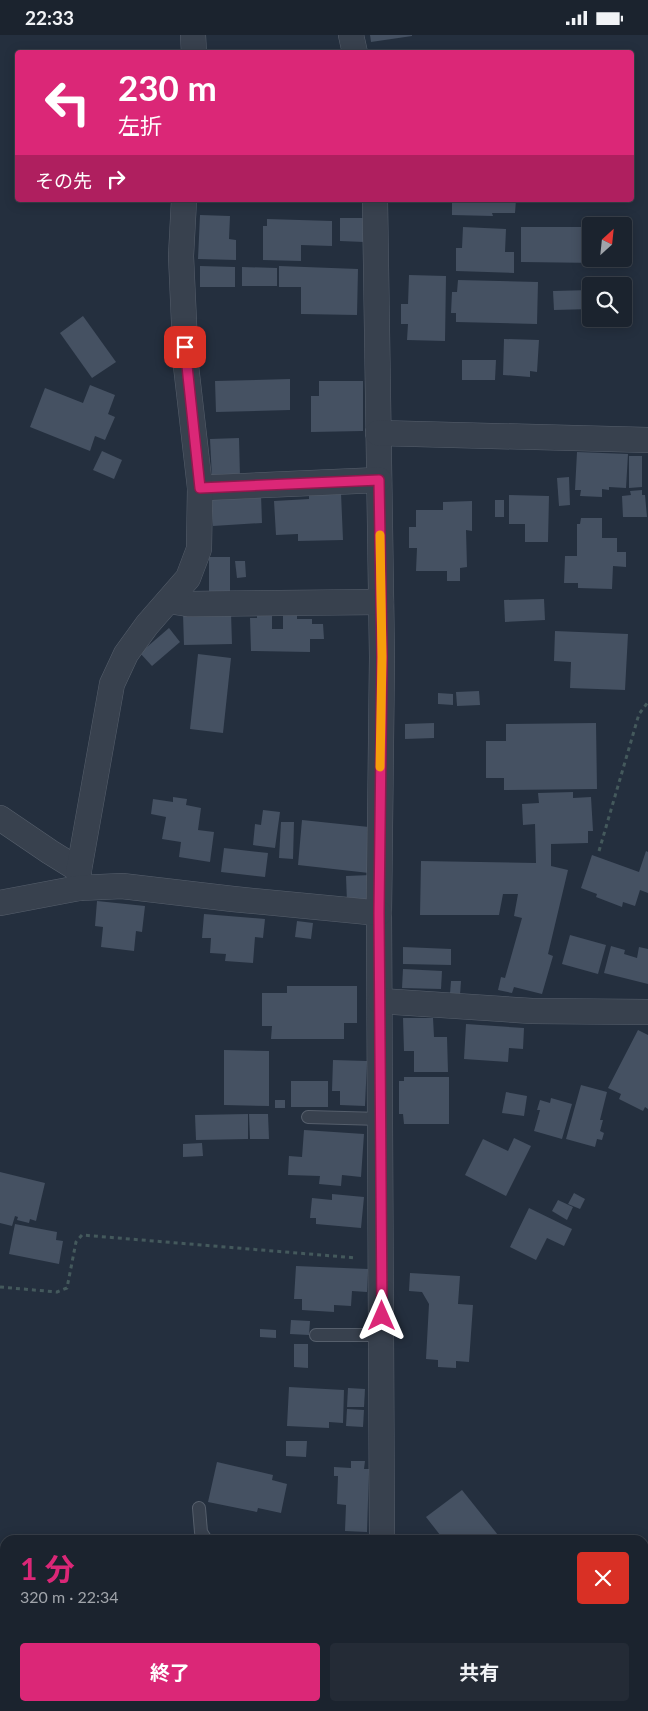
<!DOCTYPE html>
<html lang="ja">
<meta charset="utf-8">
<style>
body{margin:0;font-family:Lato,"Noto Sans JP",sans-serif;background:#242b36;color:#f1f3f6;height:100vh;display:flex;flex-direction:column;font-size:19px;white-space:nowrap}
*{box-sizing:border-box;margin:0}
p{font-size:16px;color:#a0a4aa}
.icon{flex:none;width:28px;height:28px;fill:none;stroke:currentColor;stroke-width:2;stroke-linecap:round;stroke-linejoin:round}
.map{position:relative;flex:1;overflow:hidden}
.drawer{position:absolute;left:0px;top:1500px;width:649px;height:176px;display:flex;flex-direction:column;background:#1b232e;border-radius:15px 15px 0 0;box-shadow:0 2px 12px #0003,0 0 0 1px #39404a}
.drawer>*{flex:none}
.banner{position:absolute;left:15px;top:15px;width:619px;height:152px;border-radius:5px;box-shadow:0 2px 12px #0003,0 0 0 1px #39404a;background:#db2777;color:#fff;overflow:hidden}
.needle{width:32px;rotate:27deg}
.fabs{position:absolute;left:582px;top:182px;display:grid;gap:10px}
.fabs a{display:grid;place-items:center;width:50px;height:50px;border-radius:5px;background:#1b232e;box-shadow:0 2px 12px #0003,0 0 0 1px #39404a;font-size:25px}
.pin{position:absolute;display:grid;place-items:center;width:42px;height:42px;color:#fff;margin:-21px;border-radius:10px;box-shadow:0 2px 8px #0006}
.me{position:absolute;width:55px;margin:-28px;rotate:0deg;stroke-linejoin:round;filter:drop-shadow(0 0 4px #0008)}
.turn{display:flex;align-items:center;gap:18px;height:105px;padding:0 20px;font-size:22px}
.turn .icon{width:65px;height:65px;stroke-width:2.5}
.turn b{display:block;font-size:35px;line-height:42px}
.then{display:flex;align-items:center;height:48px;padding:0 20px;background:#0003;gap:10px;font-size:19px}
.round{display:grid;place-items:center;flex:none;width:52px;height:52px;border-radius:5px;background:#242b36}
.head{display:flex;align-items:center;justify-content:space-between;height:85px;padding:0 20px}
h1{font-size:30px;font-weight:700;line-height:38px;color:#db2777}
.button{display:flex;gap:10px;margin-top:auto;padding:10px 20px}
.button a{flex:1;height:58px;border-radius:5px;background:#db2777;color:#fff;font-size:20px;font-weight:700;line-height:58px;text-align:center}
.button a+a{background:#242b36;color:#f1f3f6}
.status{display:flex;justify-content:space-between;align-items:center;height:35px;padding:0 25px;background:#1b232e;direction:ltr}
.status svg{height:14px;fill:currentColor}
.map>svg:first-child{display:block}
.lines{fill:none;stroke-linecap:round;stroke-linejoin:round}
.stream{stroke:#394c67;stroke-width:8}
.building{fill:#455162}
.lane-casing{stroke:#565f6c;stroke-width:14}
.street-casing{stroke:#565f6c;stroke-width:26}
.secondary-casing{stroke:#565f6c;stroke-width:29}
.path{stroke:#44595c;stroke-width:3;stroke-dasharray:4 4;stroke-linecap:butt}
.lane{stroke:#38414e;stroke-width:12}
.street{stroke:#38414e;stroke-width:25}
.secondary{stroke:#465061;stroke-width:28}
.route-casing{stroke:#8e194d;stroke-width:12}
.route{stroke:#db2777;stroke-width:9}
.slow{stroke:#f59e0b;stroke-width:9}
</style>
<div class="status"><b>22:33</b><svg viewBox="0 0 49 12"><path d="M0 12V9h3v3zM5 12V6h3v6zM10 12V3h3v9zM15 12V0h3v12zM26 1h20v11H26zM47 4h2v5h-2z"/></svg></div>
<div class="map">
<svg width="648" height="1676" viewBox="0 0 648 1676">
<rect width="100%" height="100%" fill="#242f3e"/>
<g class="lines">
<g class="stream">
<path d="M0,1664L5,1666"/>
<path d="M644,1664L648,1666"/>
<path d="M23,1671L29,1673L168,1676"/>
</g>
</g>
<g class="building">
<path d="M370,0H412V1L371,7Z"/>
<path d="M452,165H516L515,178H492L493,181L452,180Z"/>
<path d="M200,180L230,181L229,204L236,205V225L198,224Z"/>
<path d="M340,183H364V207L340,206Z"/>
<path d="M267,184L332,186V211L301,210V226L263,225V191H267Z"/>
<path d="M463,192L506,194L505,217H514V238L456,236V213H462Z"/>
<path d="M521,192H591V224H598V228L521,227Z"/>
<path d="M200,231L235,232V252H200Z"/>
<path d="M279,231L358,234L357,280L301,279V252H279Z"/>
<path d="M242,232L277,233V251H242Z"/>
<path d="M409,240L446,241L445,306L407,305L408,289H401V269H408Z"/>
<path d="M458,245L538,247L537,289L456,287V278H451L452,257H457Z"/>
<path d="M591,255V274L554,275L553,256Z"/>
<path d="M83,281L116,327L92,343L60,298Z"/>
<path d="M504,304L539,305L537,337L530,336V342L503,340Z"/>
<path d="M462,325H496L495,345H462Z"/>
<path d="M290,344V375L216,377L215,346Z"/>
<path d="M319,346H363V396L311,397V361H319Z"/>
<path d="M90,350L115,360L108,379L115,382L105,405L95,401L90,416L30,392L45,353L83,368Z"/>
<path d="M239,403L240,442L212,443L210,404Z"/>
<path d="M102,416L122,425L114,444L93,435Z"/>
<path d="M577,417L628,419L626,453L609,452V455L602,454V462L580,461L581,455H575Z"/>
<path d="M629,421H642V452L629,453Z"/>
<path d="M569,442L570,470L559,471L557,443Z"/>
<path d="M642,455V460H645L647,482H623L622,461L631,460L630,456Z"/>
<path d="M341,458L343,505L298,506V499L276,500L274,466L309,464V460Z"/>
<path d="M261,460L262,488L213,491L211,462Z"/>
<path d="M509,460L549,461L548,507H525V489H509Z"/>
<rect x="495" y="465" width="9" height="17"/>
<path d="M472,466V496L466,495L467,532L460,533V546H447V536H416L417,513H409V492H416V475H443V467Z"/>
<path d="M581,483H602V503H617V517H626V532L613,531L612,554L578,553V548H564L565,521H577V489H580Z"/>
<rect x="209" y="522" width="21" height="34"/>
<path d="M235,526H245L246,542L237,543Z"/>
<path d="M544,564L545,585L505,587L504,565Z"/>
<path d="M231,578L232,609L184,610L183,579Z"/>
<path d="M257,579H272V594H283V580H297V584H312V589H323L324,604H310V617L251,616L250,583H257Z"/>
<path d="M169,593L180,607L152,631L140,618Z"/>
<path d="M555,596L628,599L625,655L570,653L571,627L554,626Z"/>
<path d="M198,619L231,623L223,698L190,694Z"/>
<path d="M479,656L480,670L457,671L456,657Z"/>
<path d="M438,658L453,659V670L438,669Z"/>
<path d="M434,688V703L405,704V689Z"/>
<path d="M596,688L597,754L504,755V743H486V706H506V689Z"/>
<path d="M573,757V763L591,762L593,796H588V808L551,809V831L568,835L548,919L553,921L542,959L514,952L512,958L498,955L501,942L505,943L522,883L514,881L518,859H503L499,880H420L421,826L536,828L535,789L523,790L522,769L539,768L538,758Z"/>
<path d="M173,762L187,764L186,770L201,773L198,795L214,797L210,827L179,822L181,807L162,804L166,782L151,779L153,764L173,767Z"/>
<path d="M263,775L280,777L275,813L253,810L255,789L261,790Z"/>
<path d="M302,785L369,792V838L298,830Z"/>
<path d="M281,787H294L293,824L279,823Z"/>
<path d="M224,813L268,818L265,842L221,837Z"/>
<path d="M646,816L648,817V858L640,855L635,871L623,867L622,872L596,862L597,859L581,853L592,820L639,837Z"/>
<path d="M371,840L372,865L347,867L346,841Z"/>
<path d="M97,866L145,871L142,897L136,896L134,916L101,912L103,892L95,891Z"/>
<path d="M204,879L265,884L263,903L255,902L253,928L225,926L226,919L210,918L211,903H202Z"/>
<path d="M297,886L313,888L311,904L295,902Z"/>
<path d="M570,900L606,910L598,939L562,929Z"/>
<path d="M611,911L625,915L624,919L637,923L639,912L648,914V949L604,938Z"/>
<path d="M403,912L451,914V930L403,929Z"/>
<path d="M403,934L442,936L441,954L402,953Z"/>
<path d="M451,946H461L460,960L450,959Z"/>
<path d="M287,951H357V988H344V1004H271L272,991H262V958H287Z"/>
<path d="M403,983H433L434,1002H447L448,1037H414V1016H404Z"/>
<path d="M466,989L524,993L523,1014L509,1013L508,1027L464,1024Z"/>
<path d="M638,995L648,1000V1074L645,1072L643,1076L619,1064L621,1059L608,1053Z"/>
<path d="M224,1015L269,1016V1071L224,1070Z"/>
<path d="M333,1025L367,1026L365,1071L340,1070V1056H332Z"/>
<path d="M404,1042H449V1089H404L403,1079H399V1046H404Z"/>
<rect x="291" y="1046" width="37" height="26"/>
<path d="M581,1050L607,1057L600,1085H603L600,1096L604,1098L602,1105L597,1104L595,1112L566,1104Z"/>
<path d="M506,1057L527,1061L524,1081L502,1078Z"/>
<path d="M551,1063L572,1069L562,1104L534,1096L540,1075H537L540,1065L550,1068Z"/>
<rect x="275" y="1065" width="10" height="8"/>
<path d="M248,1079V1104L196,1105L195,1080Z"/>
<path d="M249,1079H268L269,1104H250Z"/>
<path d="M304,1095L364,1099L361,1142L342,1140L341,1151L319,1149L320,1141L288,1140L289,1121L302,1122Z"/>
<path d="M514,1103L531,1111L506,1161L465,1140L483,1104L508,1116Z"/>
<path d="M202,1108L203,1121L183,1122V1109Z"/>
<path d="M0,1137L45,1148L36,1186L30,1184L29,1188L17,1185L18,1182L15,1181L12,1191L0,1188Z"/>
<path d="M574,1158L585,1164L580,1174L568,1169Z"/>
<path d="M332,1159L364,1162L361,1193L316,1189V1183H310L312,1163L332,1165Z"/>
<path d="M558,1165L573,1172L567,1185L552,1176Z"/>
<path d="M529,1173L572,1194L564,1211L547,1203L536,1225L510,1212Z"/>
<path d="M15,1189L57,1197L56,1205L63,1206L59,1229L9,1219Z"/>
<path d="M296,1231L368,1234L367,1257L352,1256L351,1271L334,1270V1277L302,1275V1264H294Z"/>
<path d="M410,1238L460,1241L458,1269L473,1270L469,1327L456,1326V1333L438,1332V1325L426,1324L429,1269L422,1257L409,1256Z"/>
<path d="M291,1285L310,1286L309,1300L290,1299Z"/>
<path d="M260,1294L276,1295V1303L260,1302Z"/>
<path d="M294,1309H308V1333L294,1332Z"/>
<path d="M289,1352L344,1355L343,1388L329,1387V1393L287,1391Z"/>
<path d="M348,1353L365,1354L364,1372H347Z"/>
<path d="M347,1374L364,1375L363,1392L346,1391Z"/>
<path d="M286,1406H307L306,1422L286,1421Z"/>
<path d="M351,1426H365L364,1434H369L367,1497L345,1496L346,1470L337,1469L338,1441H334V1432L351,1433Z"/>
<path d="M217,1427L273,1440L272,1445L287,1449L281,1478L258,1473L257,1477L208,1467Z"/>
<path d="M462,1455L502,1505H444L426,1482Z"/>
</g>
<g class="lines">
<defs>
<g id="lane">
<path d="M308,1082L381,1084"/>
<path d="M316,1300H382"/>
<path d="M199,1473L201,1497L206,1505"/>
<path d="M168,1676L170,1671"/>
<path d="M303,1676L305,1671"/>
</g>
<g id="street">
<path d="M193,0L194,18"/>
<path d="M351,0L355,18"/>
<path d="M375,165L382,622L379,878L382,1505"/>
<path d="M378,398L648,405"/>
<path d="M200,453L379,445"/>
<path d="M169,566L188,569L381,567"/>
<path d="M0,783L50,817L79,835"/>
<path d="M79,853V835L112,649L126,619L147,590L188,543L199,514L200,453L186,331L181,221L184,165"/>
<path d="M0,868L79,853L122,851L233,864L379,878"/>
<path d="M380,966L532,976L648,977"/>
<path d="M377,1676L378,1671"/>
</g>
<g id="secondary">
<path d="M608,1671L621,1676"/>
<path d="M474,1676L498,1671"/>
</g>
</defs>
<use href="#lane" class="lane-casing"/>
<use href="#street" class="street-casing"/>
<use href="#secondary" class="secondary-casing"/>
<g class="path">
<path d="M599,816L639,679L648,667"/>
<path d="M0,1252L57,1257L67,1253L76,1207L82,1200L357,1223"/>
</g>
<use href="#lane" class="lane"/>
<use href="#street" class="street"/>
<use href="#secondary" class="secondary"/>
</g>
<g class="lines">
<defs>
<path id="route" d="M185,312L200,453L379,445L382,622L379,878L382,1281"/>
</defs>
<use href="#route" class="route-casing"/>
<use href="#route" class="route"/>
<path class="slow" d="M380,500L382,622L380,732"/>
</g>
</svg>
<div class="fabs">
<a><svg class="needle" viewBox="-14 -14 28 28"><path d="M0-13l5 13h-10z" fill="#e53935"/><path d="M0 13l5-13h-10z" fill="#a0a4aa"/></svg></a>
<a><svg class="icon" aria-label="search" viewBox="0 0 24 24"><circle cx="10" cy="10" r="6"/><path d="M15 15l6 6"/></svg></a>
</div>
<div class="pin" style="left:185px;top:312px;background:#d93025"><svg class="icon" aria-label="arrive" viewBox="0 0 24 24"><path d="M6 21V4h12l-3 4 3 4H6"/></svg></div>
<svg class="me" style="left:382px;top:1281px" viewBox="-20 -20 40 40"><path d="M0-17L14 15 0 8-14 15z" fill="#db2777" stroke="#fff" stroke-width="4"/></svg>
<div class="banner">
<div class="turn"><svg class="icon" aria-label="left" viewBox="0 0 24 24"><path d="M17 20v-9H6M10 6l-5 5 5 5"/></svg><div><b>230 m</b>左折</div></div>
<div class="then">その先<svg class="icon" aria-label="right" viewBox="0 0 24 24"><path d="M7 20v-9h11M14 6l5 5-5 5"/></svg></div>
</div>
<section class="drawer">
<div class="head"><div><h1>1 分</h1><p>320 m · 22:34</p></div><a class="round" style="background:#d93025;color:#fff"><svg class="icon" aria-label="close" viewBox="0 0 24 24"><path d="M6 6l12 12M18 6L6 18"/></svg></a></div>
<div class="button"><a>終了</a><a>共有</a></div>
</section>
</div>
